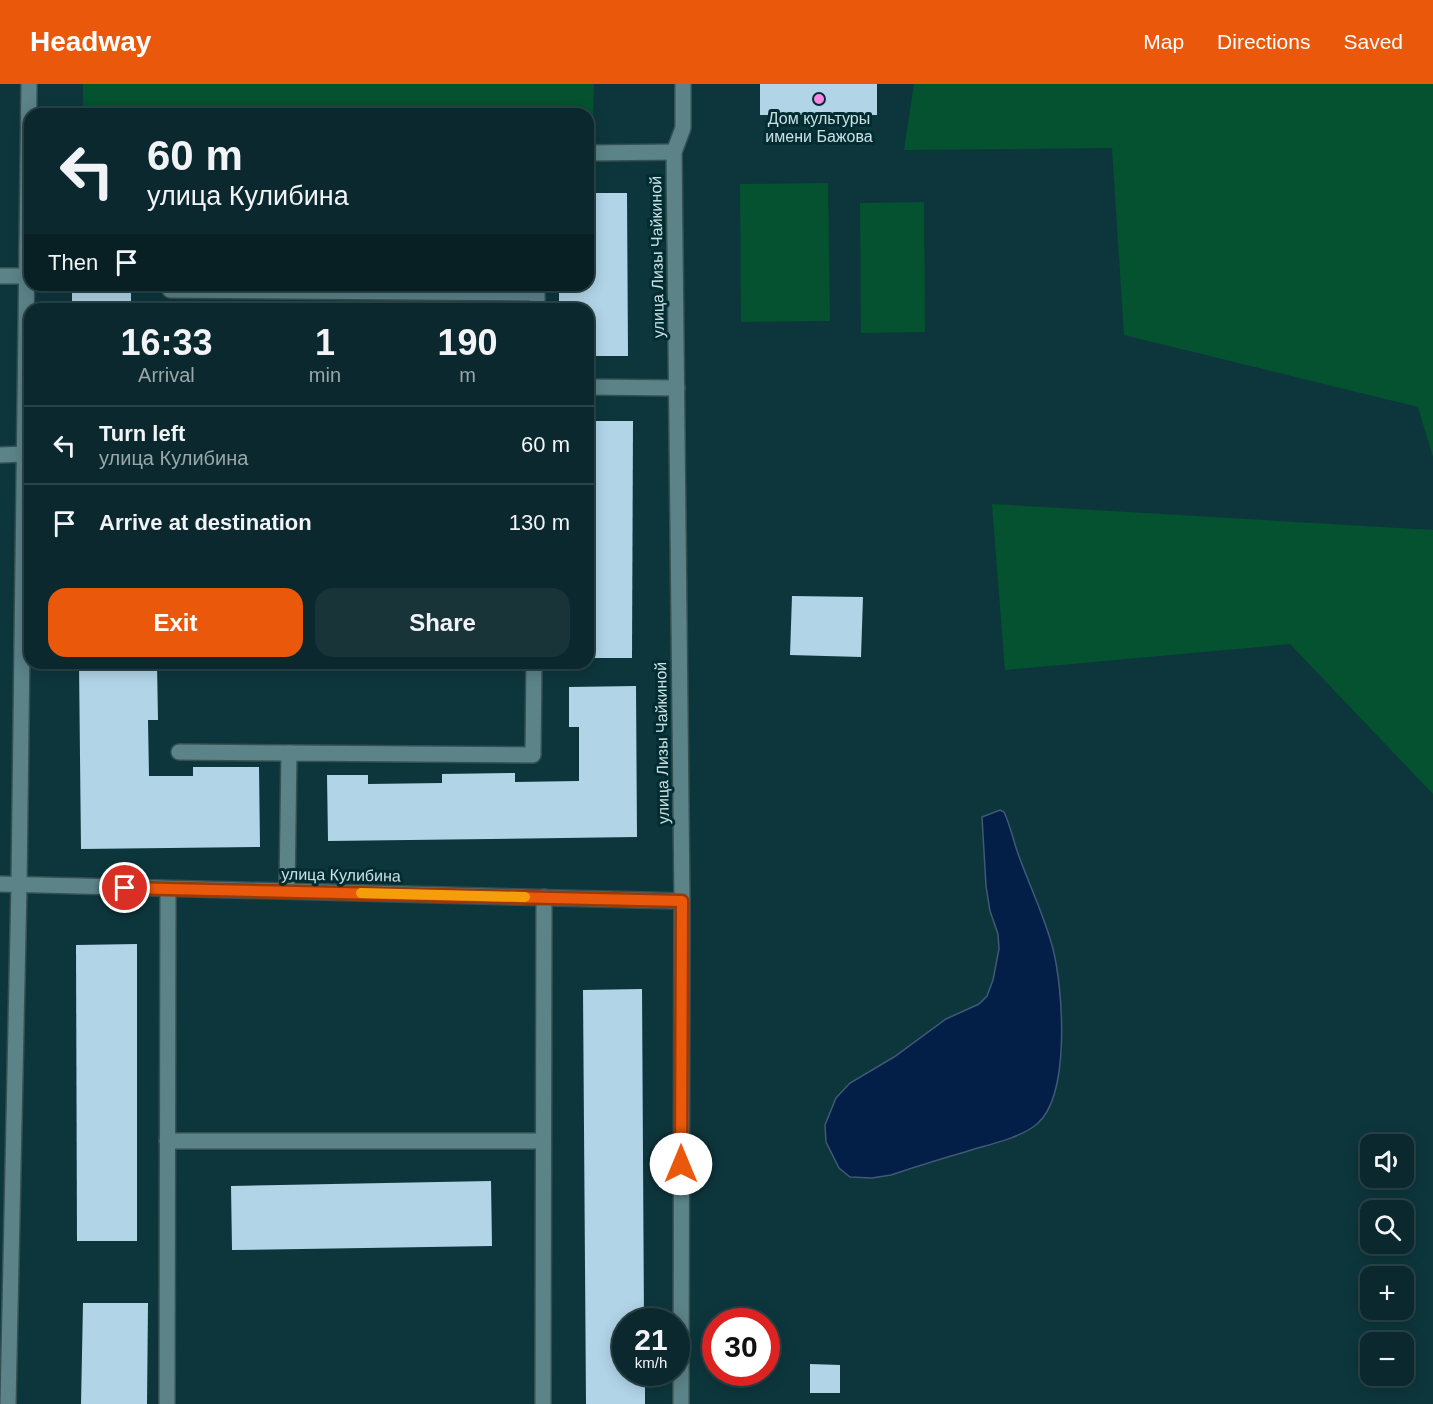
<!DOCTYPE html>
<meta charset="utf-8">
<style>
body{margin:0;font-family:Helvetica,sans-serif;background:#183439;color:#f1f3f6;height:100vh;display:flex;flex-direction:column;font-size:22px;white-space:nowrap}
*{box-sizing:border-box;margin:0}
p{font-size:20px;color:#99a6aa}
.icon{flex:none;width:33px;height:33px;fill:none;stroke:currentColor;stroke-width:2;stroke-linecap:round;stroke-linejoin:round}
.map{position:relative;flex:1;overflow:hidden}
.sheet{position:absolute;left:24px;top:219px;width:570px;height:366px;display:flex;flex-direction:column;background:#0a282d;border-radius:18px;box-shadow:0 3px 15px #0003,0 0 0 2px #2a4449}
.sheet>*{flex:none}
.guide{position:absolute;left:24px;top:24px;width:570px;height:183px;border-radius:18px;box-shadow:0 3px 15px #0003,0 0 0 2px #2a4449;background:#0a282d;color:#f1f3f6;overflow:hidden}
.buttons{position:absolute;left:1360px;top:1050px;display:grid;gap:12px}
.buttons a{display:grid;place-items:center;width:54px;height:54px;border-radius:12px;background:#0a282d;box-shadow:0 3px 15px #0003,0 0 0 2px #2a4449;font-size:30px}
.speed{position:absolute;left:612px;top:1224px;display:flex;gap:12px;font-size:30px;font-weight:700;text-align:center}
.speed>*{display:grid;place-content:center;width:78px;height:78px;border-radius:50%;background:#0a282d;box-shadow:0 3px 15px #0003,0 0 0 2px #2a4449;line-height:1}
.speed small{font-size:15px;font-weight:400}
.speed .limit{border:9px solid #d22;background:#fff;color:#111}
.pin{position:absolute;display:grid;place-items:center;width:51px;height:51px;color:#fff;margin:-26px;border:3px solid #fff;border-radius:50%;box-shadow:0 2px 6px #0007}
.me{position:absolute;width:66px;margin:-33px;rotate:0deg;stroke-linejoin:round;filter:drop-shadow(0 0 4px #0008)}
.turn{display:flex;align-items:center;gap:21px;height:126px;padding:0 24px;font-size:27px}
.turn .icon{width:78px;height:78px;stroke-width:2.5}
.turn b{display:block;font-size:42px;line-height:51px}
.then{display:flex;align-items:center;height:57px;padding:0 24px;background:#0003;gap:12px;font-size:22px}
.eta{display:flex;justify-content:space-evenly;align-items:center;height:102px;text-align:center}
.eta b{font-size:36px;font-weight:700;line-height:42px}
.primary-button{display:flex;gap:12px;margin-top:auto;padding:12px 24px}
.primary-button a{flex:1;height:69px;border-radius:18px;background:#ea580c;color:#fff;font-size:24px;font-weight:700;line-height:69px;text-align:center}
.primary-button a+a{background:#183439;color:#f1f3f6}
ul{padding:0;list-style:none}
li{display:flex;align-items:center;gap:18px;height:78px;padding:0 24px;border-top:2px solid #2a4449}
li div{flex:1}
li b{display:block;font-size:22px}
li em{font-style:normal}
header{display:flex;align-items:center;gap:36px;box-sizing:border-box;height:84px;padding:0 30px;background:#ea580c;color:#fff}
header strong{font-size:28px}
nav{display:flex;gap:33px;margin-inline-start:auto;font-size:21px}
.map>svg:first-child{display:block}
.green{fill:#04522f}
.water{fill:#031f47;stroke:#3f5976;stroke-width:1.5}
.building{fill:#b1d4e7}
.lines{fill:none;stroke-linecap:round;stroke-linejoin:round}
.minor-casing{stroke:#355053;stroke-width:18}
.minor{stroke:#5b8388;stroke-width:15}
.route-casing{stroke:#983908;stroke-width:15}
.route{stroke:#ea580c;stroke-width:10}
.slow{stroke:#f59e0b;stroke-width:10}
.poi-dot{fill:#fa87e7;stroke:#012c31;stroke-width:2}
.labels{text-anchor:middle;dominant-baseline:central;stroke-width:6;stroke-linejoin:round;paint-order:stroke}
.poi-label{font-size:16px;fill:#cbe0e3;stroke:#012c31}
.street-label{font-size:16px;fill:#cbe0e3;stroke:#012c31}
</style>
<header>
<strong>Headway</strong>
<nav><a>Map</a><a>Directions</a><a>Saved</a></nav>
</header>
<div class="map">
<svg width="1433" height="1320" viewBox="0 0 1433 1320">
<rect width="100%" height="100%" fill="#0d363c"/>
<g class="green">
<path d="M83,0H594L593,42H588V30H83Z"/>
<path d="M914,0H1433V373L1418,323L1124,251L1112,64L904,66Z"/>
<path d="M828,99L830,237L741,238L740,100Z"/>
<path d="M924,118L925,248L861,249L860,119Z"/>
<path d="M992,420L1433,446V710L1290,560L1005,586Z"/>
</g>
<path class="water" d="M1000,726L1004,728C1011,743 1014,760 1020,775C1031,805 1045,834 1053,865C1063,905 1071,1011 1037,1040C1019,1055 986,1061 965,1068C940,1075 915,1083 891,1091L872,1094L850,1093L839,1084L826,1058L825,1041L836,1014L850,999L894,973L946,935L979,920L987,912L993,896L999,865L998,850L990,827L986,802L982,733Z"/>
<g class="building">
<rect x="760" y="0" width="117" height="31"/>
<path d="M588,109H627L628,272H588V225H559V201H588Z"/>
<rect x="72" y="201" width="59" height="24"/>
<path d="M588,337H633L632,574H588Z"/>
<path d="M792,512L863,513L861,573L790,571Z"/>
<path d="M79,579H157L158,636H148L149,692H193V683H259L260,763L81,765Z"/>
<path d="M636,602L637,753L328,757L327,691H368V700L442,699V690L515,689V698L579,697V643H569V603Z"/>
<path d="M137,860V1157H77L76,861Z"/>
<path d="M642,905L644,1238H626V1288H645V1320H586L583,906Z"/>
<path d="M491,1097L492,1162L232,1166L231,1102Z"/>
<path d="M83,1219H148L147,1320H81Z"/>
<path d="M810,1280L840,1281V1309H810Z"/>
</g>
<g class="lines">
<defs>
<g id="minor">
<path d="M588,69L674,68"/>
<path d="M0,192H28"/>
<path d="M170,206L537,209V225"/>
<path d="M588,303L677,304"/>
<path d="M0,371L25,370"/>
<path d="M179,668L289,669"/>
<path d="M0,800L682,817"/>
<path d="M287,807L289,669L533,671L534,579"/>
<path d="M167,1057H543"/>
<path d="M8,1320L19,801L29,0"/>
<path d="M167,1320L168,805"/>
<path d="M543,1320L544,813"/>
<path d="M681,1320L682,817L674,68L683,44V0"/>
</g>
</defs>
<use href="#minor" class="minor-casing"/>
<use href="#minor" class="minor"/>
</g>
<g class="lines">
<defs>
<path id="route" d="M125,804L682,817L681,1080"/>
</defs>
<use href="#route" class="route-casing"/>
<use href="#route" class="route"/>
<path class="slow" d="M361,809L525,813"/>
</g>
<circle class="poi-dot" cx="819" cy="15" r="6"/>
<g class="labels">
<g class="poi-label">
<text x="819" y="34">Дом культуры<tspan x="819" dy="18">имени Бажова</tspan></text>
</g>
<g class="street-label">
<text transform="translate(657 173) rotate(-91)">улица Лизы Чайкиной</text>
<text transform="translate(662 659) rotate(-91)">улица Лизы Чайкиной</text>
<text transform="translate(341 791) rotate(1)">улица Кулибина</text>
</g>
</g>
</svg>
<div class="buttons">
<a><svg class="icon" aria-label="sound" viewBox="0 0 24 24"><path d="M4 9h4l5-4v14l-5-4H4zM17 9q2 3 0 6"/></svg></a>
<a><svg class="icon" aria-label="search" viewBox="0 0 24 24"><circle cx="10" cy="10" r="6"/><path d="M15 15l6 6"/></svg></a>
<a>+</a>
<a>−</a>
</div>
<div class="speed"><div>21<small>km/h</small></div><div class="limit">30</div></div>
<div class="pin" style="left:125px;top:804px;background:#d93025"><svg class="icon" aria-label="arrive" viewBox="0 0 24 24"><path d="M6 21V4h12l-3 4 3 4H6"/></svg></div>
<svg class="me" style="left:681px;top:1080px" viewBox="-20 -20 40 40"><circle r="19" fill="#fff"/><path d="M0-13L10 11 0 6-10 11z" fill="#ea580c"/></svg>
<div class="guide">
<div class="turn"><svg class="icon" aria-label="left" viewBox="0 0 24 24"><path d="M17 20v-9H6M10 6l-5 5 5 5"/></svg><div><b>60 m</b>улица Кулибина</div></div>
<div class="then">Then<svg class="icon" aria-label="arrive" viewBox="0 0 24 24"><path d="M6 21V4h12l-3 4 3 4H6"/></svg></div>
</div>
<section class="sheet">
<div class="eta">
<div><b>16:33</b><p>Arrival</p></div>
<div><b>1</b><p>min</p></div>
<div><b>190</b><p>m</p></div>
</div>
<ul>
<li><svg class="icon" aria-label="left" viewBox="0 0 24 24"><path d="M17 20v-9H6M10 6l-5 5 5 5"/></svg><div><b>Turn left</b><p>улица Кулибина</p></div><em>60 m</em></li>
<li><svg class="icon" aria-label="arrive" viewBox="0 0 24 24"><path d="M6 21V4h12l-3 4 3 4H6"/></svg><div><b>Arrive at destination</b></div><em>130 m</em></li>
</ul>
<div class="primary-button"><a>Exit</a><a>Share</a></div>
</section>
</div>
